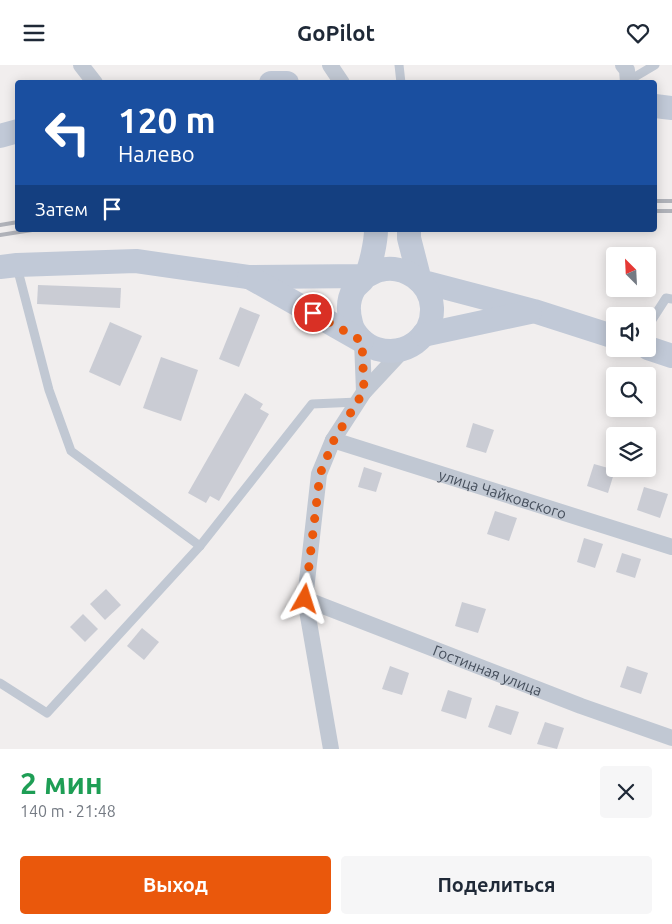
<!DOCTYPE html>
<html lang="ru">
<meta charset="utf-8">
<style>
body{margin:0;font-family:Ubuntu,sans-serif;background:#f6f6f7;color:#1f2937;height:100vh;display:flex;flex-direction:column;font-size:19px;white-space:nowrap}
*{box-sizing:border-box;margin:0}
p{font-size:16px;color:#747a83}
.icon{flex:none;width:28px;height:28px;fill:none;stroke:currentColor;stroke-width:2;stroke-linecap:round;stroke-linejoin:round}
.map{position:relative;height:684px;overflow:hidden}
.side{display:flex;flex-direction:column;background:#fff;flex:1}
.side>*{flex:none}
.hud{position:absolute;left:15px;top:15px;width:642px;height:152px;border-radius:5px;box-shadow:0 2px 12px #0003;background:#1a4fa0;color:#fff;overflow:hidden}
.needle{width:32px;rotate:336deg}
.tools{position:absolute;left:606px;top:182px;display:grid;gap:10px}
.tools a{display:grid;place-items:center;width:50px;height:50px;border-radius:5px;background:#fff;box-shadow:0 2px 12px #0003;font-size:25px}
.pin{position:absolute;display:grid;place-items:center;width:42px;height:42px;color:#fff;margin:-21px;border:2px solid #fff;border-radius:50%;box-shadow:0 1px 5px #0007}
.me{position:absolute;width:55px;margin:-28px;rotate:6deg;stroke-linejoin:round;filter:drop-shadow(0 0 4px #0008)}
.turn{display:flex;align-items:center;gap:18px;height:105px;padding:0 20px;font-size:22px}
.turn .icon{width:65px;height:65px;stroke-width:2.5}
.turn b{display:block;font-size:35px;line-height:42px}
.then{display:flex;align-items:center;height:48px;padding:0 20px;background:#0003;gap:10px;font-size:19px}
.round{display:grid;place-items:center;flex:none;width:52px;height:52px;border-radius:5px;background:#f6f6f7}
.headline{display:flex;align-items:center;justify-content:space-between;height:85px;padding:0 20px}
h1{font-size:30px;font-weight:700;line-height:38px;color:#1e9e55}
.primary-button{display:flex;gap:10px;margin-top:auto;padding:10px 20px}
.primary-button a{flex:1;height:58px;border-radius:5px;background:#ea580c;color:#fff;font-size:20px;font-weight:700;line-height:58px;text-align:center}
.primary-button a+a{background:#f6f6f7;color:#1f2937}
header{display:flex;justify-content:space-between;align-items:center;height:65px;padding:0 20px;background:#fff;font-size:22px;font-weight:700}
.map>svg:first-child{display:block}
.building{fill:#caccd4}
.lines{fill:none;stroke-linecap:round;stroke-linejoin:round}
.lane{stroke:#c1c8d3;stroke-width:9}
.street{stroke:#c1c8d3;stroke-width:16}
.secondary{stroke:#c1c9d7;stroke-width:24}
.rail{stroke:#b0b2b9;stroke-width:4}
.route{stroke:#ea580c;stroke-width:9;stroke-dasharray:0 16.2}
.labels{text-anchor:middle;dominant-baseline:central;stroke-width:5;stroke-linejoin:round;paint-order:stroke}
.street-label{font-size:15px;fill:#464f5c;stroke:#fff}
</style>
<header><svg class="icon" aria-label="menu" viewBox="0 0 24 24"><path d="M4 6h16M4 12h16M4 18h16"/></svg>GoPilot<svg class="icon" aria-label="heart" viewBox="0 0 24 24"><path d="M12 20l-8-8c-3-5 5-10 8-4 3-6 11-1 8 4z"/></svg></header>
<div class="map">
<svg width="672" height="684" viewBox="0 0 672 684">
<rect width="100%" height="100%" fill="#f1eeee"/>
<g class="building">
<path d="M38,220L121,223L120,243L37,239Z"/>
<path d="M240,242L260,250L239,302L219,294Z"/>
<path d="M110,257L142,271L120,321L89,307Z"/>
<path d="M161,292L198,305L181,356L143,343Z"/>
<path d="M245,328L263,339L260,344L269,349L219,436L210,431L206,438L188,428Z"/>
<path d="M473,358L494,365L486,388L466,382Z"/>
<path d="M594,399L615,405L608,428L587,421Z"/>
<path d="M364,402L382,408L376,427L358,422Z"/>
<path d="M644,422L668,429L660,453L637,445Z"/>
<path d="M495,446L517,453L509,476L487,469Z"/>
<path d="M584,473L603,479L595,503L577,497Z"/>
<path d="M622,488L641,494L635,513L616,507Z"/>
<path d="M106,524L121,540L105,555L90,539Z"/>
<path d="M462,537L486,544L478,568L455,561Z"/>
<path d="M83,549L98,564L85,577L70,562Z"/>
<path d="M142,563L159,577L144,595L127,581Z"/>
<path d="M390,601L409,608L402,630L382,624Z"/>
<path d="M627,601L648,608L641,629L620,622Z"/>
<path d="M448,625L472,633L466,654L441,646Z"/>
<path d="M496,640L519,647L511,670L488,662Z"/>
<path d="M545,657L564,663L557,684L537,679Z"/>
</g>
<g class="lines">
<g class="lane">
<path d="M399,0L401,18"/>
<path d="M628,16L655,0"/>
<path d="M17,202L49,325L71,386L200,481"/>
<path d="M648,261L666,233L672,234"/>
<path d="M0,618L47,648L200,481L312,339L358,337"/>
</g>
<g class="street">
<path d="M81,0L95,18"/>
<path d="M330,0L342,18"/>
<path d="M623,0L627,5L628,18"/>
<path d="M362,276L364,327"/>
<path id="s1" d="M333,375L672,482"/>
<path id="s2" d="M305,534L581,641L672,673"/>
<path d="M331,684L305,534L319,409L333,375L364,327L404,284"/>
</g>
<g class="secondary">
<path d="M271,18H287"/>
<path d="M655,41L672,43"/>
<path d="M0,71L18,66"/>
<path d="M409,165V173L420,216L534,246L615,272"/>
<path d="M0,202L17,200L136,196L248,212L366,211C371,209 375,206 380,205C404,199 431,217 432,243C433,273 405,292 377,284C366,281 353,269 351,258C348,247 348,234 354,224C357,219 364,216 366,210C371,201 376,175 376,165"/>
<path d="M249,212L362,276"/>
<path d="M423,270L530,247"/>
<path d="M648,283L672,291"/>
</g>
<g class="rail">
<path d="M655,136H672"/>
<path d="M655,146H672"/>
<path d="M0,160L18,157"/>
<path d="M0,170L32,165"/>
</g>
</g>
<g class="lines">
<path class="route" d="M305,534L320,409L334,375L364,326L362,276L313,248"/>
</g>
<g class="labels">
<g class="street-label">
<text stroke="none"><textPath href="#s1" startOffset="178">улица Чайковского</textPath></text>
<text stroke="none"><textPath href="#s2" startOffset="196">Гостинная улица</textPath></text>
</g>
</g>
</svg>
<div class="tools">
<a><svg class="needle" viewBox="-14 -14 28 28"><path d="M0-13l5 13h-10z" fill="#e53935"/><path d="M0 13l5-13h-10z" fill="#747a83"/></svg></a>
<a><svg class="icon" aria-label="sound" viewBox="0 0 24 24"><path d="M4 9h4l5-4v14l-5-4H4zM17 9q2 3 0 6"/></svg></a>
<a><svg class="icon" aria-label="search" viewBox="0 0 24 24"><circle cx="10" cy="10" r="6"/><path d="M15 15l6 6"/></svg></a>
<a><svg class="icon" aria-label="layers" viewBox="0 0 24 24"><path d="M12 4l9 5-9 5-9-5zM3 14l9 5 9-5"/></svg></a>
</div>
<div class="pin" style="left:313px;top:248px;background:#d93025"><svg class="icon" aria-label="arrive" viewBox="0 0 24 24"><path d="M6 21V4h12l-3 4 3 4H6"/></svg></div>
<svg class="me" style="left:305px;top:534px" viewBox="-20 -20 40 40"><path d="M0-17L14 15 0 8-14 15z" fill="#ea580c" stroke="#fff" stroke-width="4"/></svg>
<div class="hud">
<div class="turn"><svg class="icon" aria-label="left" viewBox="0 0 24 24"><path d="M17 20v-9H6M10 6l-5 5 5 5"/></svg><div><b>120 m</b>Налево</div></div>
<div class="then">Затем<svg class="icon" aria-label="arrive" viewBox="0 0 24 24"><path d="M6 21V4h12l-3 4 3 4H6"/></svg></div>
</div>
</div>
<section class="side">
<div class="headline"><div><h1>2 мин</h1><p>140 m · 21:48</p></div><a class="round"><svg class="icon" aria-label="close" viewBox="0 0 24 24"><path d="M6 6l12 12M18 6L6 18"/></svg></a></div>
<div class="primary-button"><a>Выход</a><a>Поделиться</a></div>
</section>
